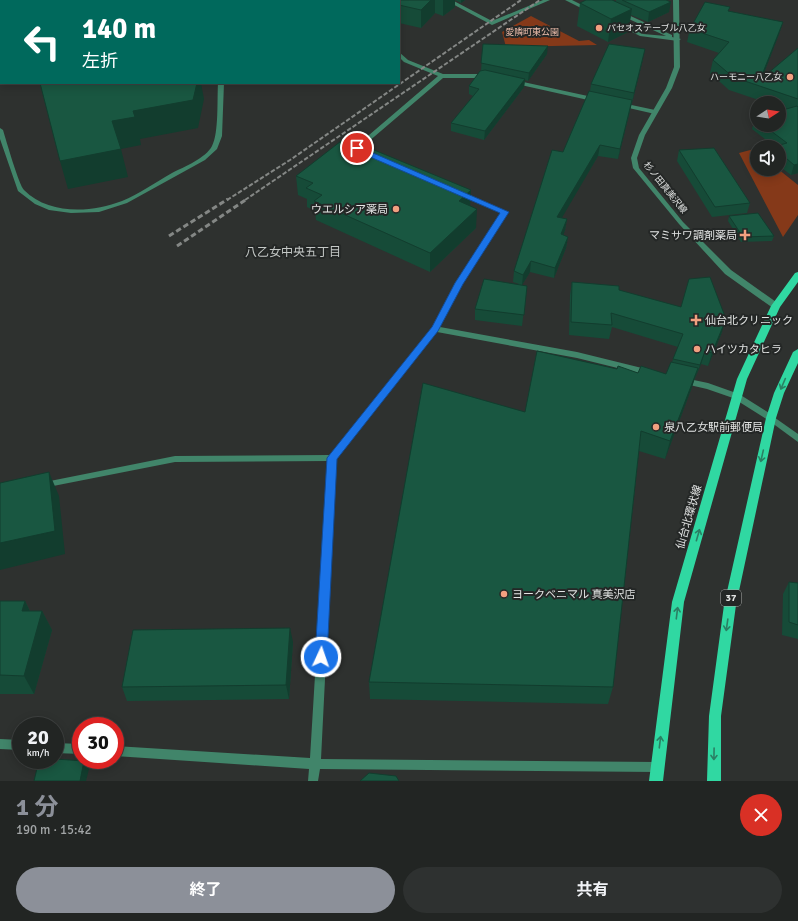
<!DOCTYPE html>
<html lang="ja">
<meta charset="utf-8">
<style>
body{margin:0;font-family:Signika,"Noto Sans JP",sans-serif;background:#2e3130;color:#f1f3f6;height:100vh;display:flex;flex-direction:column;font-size:15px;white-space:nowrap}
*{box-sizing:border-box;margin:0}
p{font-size:13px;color:#a2a5a6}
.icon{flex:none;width:22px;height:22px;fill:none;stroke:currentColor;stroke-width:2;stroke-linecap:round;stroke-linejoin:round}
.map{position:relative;height:781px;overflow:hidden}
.side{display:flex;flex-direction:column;background:#222523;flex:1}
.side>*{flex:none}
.hud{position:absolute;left:0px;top:0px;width:400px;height:84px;box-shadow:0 2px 10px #0003,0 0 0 1px #3f4241;background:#00695c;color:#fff;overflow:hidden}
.needle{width:26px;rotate:78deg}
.fabs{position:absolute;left:750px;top:96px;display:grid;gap:8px}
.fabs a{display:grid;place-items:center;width:36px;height:36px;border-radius:50%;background:#222523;box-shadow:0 2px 10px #0003,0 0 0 1px #3f4241;font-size:20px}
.speed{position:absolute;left:12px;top:717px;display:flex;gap:8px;font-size:20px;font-weight:700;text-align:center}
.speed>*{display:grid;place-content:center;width:52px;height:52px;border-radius:50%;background:#222523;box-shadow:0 2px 10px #0003,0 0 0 1px #3f4241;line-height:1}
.speed small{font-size:10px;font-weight:400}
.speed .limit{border:6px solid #d22;background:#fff;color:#111}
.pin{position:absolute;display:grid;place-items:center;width:34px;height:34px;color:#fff;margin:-17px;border:2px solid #fff;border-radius:50%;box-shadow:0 1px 4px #0007}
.me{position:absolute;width:44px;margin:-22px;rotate:3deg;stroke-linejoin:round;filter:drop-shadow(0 0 3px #0008)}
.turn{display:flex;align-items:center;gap:14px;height:84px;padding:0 16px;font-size:18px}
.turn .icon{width:52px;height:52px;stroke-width:2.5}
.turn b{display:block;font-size:28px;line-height:34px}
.round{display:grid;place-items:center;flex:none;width:42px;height:42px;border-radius:21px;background:#2e3130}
.summary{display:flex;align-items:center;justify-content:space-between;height:68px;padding:0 16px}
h1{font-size:24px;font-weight:700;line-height:30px;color:#8c9099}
.button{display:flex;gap:8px;margin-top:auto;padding:8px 16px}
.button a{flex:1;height:46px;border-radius:24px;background:#8c9099;color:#fff;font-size:16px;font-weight:700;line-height:46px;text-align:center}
.button a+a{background:#2e3130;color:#f1f3f6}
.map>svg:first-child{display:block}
.green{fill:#853919}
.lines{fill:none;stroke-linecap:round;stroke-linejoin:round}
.minor{fill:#41856a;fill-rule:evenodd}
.tertiary{fill:#41856a;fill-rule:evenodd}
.primary{fill:#30d8a2;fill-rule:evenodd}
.rail-far1{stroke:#848785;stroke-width:2;stroke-dasharray:4.5 2;stroke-linecap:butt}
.rail{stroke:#848785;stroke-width:3;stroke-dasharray:5.5 3;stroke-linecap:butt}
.wall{fill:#164b38}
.shaded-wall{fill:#123d2e}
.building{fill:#195741;stroke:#123d2e}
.oneway{stroke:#2a8064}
.route{fill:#1a73e8;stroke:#114b97}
.poi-dot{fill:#f2a080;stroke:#242726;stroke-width:1.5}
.labels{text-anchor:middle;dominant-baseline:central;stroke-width:4;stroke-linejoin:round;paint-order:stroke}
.far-poi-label{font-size:9px;fill:#e2e4e3;stroke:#242726;text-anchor:start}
.far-park-label{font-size:9px;fill:#f0c0ae;stroke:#242726}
.far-street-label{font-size:9px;fill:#e2e4e3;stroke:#242726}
.shield{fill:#242726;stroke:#a9abaa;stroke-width:1}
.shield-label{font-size:10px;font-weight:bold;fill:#e2e4e3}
.poi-label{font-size:11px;fill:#e2e4e3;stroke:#242726;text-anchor:start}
.street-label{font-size:11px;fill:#e2e4e3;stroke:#242726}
.neighbourhood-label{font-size:12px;fill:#c4c8c6;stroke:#242726}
</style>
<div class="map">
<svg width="798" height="781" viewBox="0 0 798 781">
<rect width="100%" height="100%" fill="#2e312f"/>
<g class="green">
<path d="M531,16L579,41L589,40L597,45L506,47L502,32Z"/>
<path d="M754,149L757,152V169H778L798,185V215L783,237L739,153Z"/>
</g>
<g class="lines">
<g class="minor">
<path d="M445,0H452L492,21L543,0H550L492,25Z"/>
<path d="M565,0H572L592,10L587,11Z"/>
<path d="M620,13H624L672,35V37L681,39L678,41L640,36L616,24L621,23L643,34L666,36L620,15Z"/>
<path d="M399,52L408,60L443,74H487L490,76L487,78H443L361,148L364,150V152H360L355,149V147L438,76L404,62L399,57Z"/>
<path d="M514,80L597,98L600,100L597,102L512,83V81Z"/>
<path d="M218,83H224L222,136L217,149L205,160L127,203L99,212L71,213L49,210L35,204L18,191L0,139V128L3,130C6,140 19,185 24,190C49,215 91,213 122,201C139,194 156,182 172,173C184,167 206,158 212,146C219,133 217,99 218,83Z"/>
<path d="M622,103L655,110L658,112L655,114L620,106L619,105Z"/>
<path d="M461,191L508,212L462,283L440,327L577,352L650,370L654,373L650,376L577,358L437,332L336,459L321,759L657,762L661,763L662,767L661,771L657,772L320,769L318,781H308L309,769L115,756V746L310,758L328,461L175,462L43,488L40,487L39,485L40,483L175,456L330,455L432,328L455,283L501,213L459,194V192Z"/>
<path d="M684,378L708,383L739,394L774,416L775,418L774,420H768L733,398L707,389L681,383L680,381Z"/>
<path d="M0,739L21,740V750L0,749Z"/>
<path d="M55,743L81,744V754L55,753Z"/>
</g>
<g class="tertiary">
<path d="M673,0H679L680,67L672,88L645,135L637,158L639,168L683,222L731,270L779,304L780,306L779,308H773L725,274L679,224L633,168L631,158L639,135L666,88L674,67Z"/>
<path d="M771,415L798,434V442L768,420L767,418L768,416Z"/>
</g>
<g class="primary">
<path d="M798,272V282L780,307L747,379L684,602L663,781H649L672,602L737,379L771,306L795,273Z"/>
<path d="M798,349V363L784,393L776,418L736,605L721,716V781H707L709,716L724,605L766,418L774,393L793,352Z"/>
</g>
<g class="rail-far1">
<path d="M227,200L290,160L521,0"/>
<path d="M245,200L540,0"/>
</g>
<g class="rail">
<path d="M169,236L228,199"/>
<path d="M177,246L247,199"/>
</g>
</g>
<g class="wall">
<path d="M268,0H465L461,3L455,0V7L443,16L435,13L421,28L399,23V1H276Z"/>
<path d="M616,0H666L669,12L648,22L631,15L628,32L608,42L577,26L580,3L616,2Z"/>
<path d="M729,11L783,22L779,34L762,78L798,48V173L791,175L779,166V147L774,146L752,129L755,118H757V125H779L785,109L779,107V103H768L729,90L710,73L713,60L719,53L687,42L690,29Z"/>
<path d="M483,44L547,54L528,81L525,80L524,87L484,140L451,131V123L473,96L469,94V86L481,71Z"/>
<path d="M643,59L618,159L598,156L561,218L567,219L565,230L563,235L568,237L566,248L554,278L530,272L522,285L527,286L522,326L475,320V309L519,284L513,282L514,271L563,152L590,91L591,84Z"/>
<path d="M679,150L750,203L747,213L712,217L677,161Z"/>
<path d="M296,176L470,206L476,228L430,272L316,220L315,211L307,207V199L298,195Z"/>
<path d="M729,216L774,236L772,241L741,242L728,221Z"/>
<path d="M572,282L619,290L722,332L708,366L701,364L695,378L692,387L665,459L639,451L613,687L608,704L370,699L369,682L525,412L617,369L638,373L666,374L672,362L678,347L612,327L609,339L569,335L570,295Z"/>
<path d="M789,582L798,583V639L782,635L783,594Z"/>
<path d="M0,601H25L30,611H42L52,630L34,694H0Z"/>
<path d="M293,642L289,699L127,701L122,687Z"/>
</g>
<g class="shaded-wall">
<path d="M431,0H435V13L421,28V10Z"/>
<path d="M443,0H455V7L443,16Z"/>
<path d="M461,0H465L461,3Z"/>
<path d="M671,2L669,12L648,22L649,12Z"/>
<path d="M632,9L628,32L608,42L611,19Z"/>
<path d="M783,22L779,34L759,86L760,80Z"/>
<path d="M548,46L547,54L528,81L529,73Z"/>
<path d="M645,49L643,59L632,103L634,93Z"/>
<path d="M525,79L524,87L484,140L485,131Z"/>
<path d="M197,83H201L204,99L198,128L140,139L141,145L121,149L128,177L68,189L60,161L112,121L133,111Z"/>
<path d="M632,100L630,110L618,159L620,149Z"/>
<path d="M600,145L598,156L556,228L557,217Z"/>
<path d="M798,164V173L791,175L794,165Z"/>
<path d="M471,190L470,209L459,201Z"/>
<path d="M477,209L476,228L430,272V253Z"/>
<path d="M567,219L565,230L560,245L561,234Z"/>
<path d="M568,237L566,248L554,278L555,268Z"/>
<path d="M531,261L530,272L522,285L523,275Z"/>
<path d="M726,319L722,332L708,366L712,353Z"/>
<path d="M705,351L701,364L695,378L700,365Z"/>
<path d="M698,368L692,387L665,459L670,441Z"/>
<path d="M49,472L59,496L65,554L0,570V543Z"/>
<path d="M25,601L34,620L22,611Z"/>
<path d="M42,611L52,630L34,694L24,676Z"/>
<path d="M290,628L293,642L289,699L286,685Z"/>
<path d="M84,761L89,769L86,781H80Z"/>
</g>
<g class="building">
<path d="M90,0H172L173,1H84Z"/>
<path d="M377,0H431L421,10L399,5V1H381Z"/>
<path d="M586,0H612L632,9L611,19L580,3Z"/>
<path d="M622,0H666L671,2L649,12Z"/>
<path d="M705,2L730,7L728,11L783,22L760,80L798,48V99L733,77L713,60L729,42L690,29Z"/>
<path d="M483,44L548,46L529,73L481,63Z"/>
<path d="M609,44L645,49L634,93L591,84Z"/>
<path d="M485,70L525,79L485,131L451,123L479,89L469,86L480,71Z"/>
<path d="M40,83H197L193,100L133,111L135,117L112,121L121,149L60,161Z"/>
<path d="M589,91L632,100L620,149L600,145L557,217L567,219L561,234L568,237L555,268L531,261L523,275L514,271L552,150L563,152Z"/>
<path d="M797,106L798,107V164L794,165L779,152V147H772L787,143L763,125H779V111Z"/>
<path d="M345,138L471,190L459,201L477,209L430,253L314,201L322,195L306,188L313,183L296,176Z"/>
<path d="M714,148L750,203L715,207L679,150Z"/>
<path d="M758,213L774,236L743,237L729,216Z"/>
<path d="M710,277L726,319L712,353L705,351L700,365L673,359L683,334L611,313L612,325L571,322L572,282L619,286V290L681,307L689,279Z"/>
<path d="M484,279L527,286L524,315L475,309Z"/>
<path d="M537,351L617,369L618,366L638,373L641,366L666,374L671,362L698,368L670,441L641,431L613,687L369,682L423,383L525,412Z"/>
<path d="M49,472L55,531L0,543V483Z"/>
<path d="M789,582L798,583V625L789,622Z"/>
<path d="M0,601H25L22,611H42L24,676L0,675Z"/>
<path d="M290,628L286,685L122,687L133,630Z"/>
<path d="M55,759L84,761L80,781H34L39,760H55Z"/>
<path d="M369,773L396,776L399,781H360Z"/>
</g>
<defs><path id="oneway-shaft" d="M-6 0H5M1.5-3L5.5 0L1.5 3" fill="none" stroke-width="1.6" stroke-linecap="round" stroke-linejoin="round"/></defs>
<g class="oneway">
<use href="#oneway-shaft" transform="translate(783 384) rotate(113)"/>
<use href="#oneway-shaft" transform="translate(762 456) rotate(103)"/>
<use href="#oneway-shaft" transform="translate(698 535) rotate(-74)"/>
<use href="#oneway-shaft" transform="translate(677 613) rotate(-83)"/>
<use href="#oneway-shaft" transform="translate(727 625) rotate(98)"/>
<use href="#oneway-shaft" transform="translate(660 742) rotate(-83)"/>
<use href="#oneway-shaft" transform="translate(714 754) rotate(91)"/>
</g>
<path class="route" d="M357,146L509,212L463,284L438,331L337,459L327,657L325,660L321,662L317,660L315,657L327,458L432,327L455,283L500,213L354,150V147Z"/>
<g class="poi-dot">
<circle cx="599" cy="28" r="4"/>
<circle cx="790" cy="77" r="4"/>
<circle cx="396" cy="209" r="4"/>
<path d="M743 229h4v4h4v4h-4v4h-4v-4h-4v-4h4z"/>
<path d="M694 314h4v4h4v4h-4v4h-4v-4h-4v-4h4z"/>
<circle cx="697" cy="349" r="4"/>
<circle cx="656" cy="427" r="4"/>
<circle cx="504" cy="594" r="4"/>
</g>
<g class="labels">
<g class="far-poi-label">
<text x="607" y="28">パセオステーブル八乙女</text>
<text x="782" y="77" text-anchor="end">ハーモニー八乙女</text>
</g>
<g class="far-park-label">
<text x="532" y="32">愛隣町東公園</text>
</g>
<g class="far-street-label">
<text transform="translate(665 188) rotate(51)">杉ノ田真美沢線</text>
</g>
<rect class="shield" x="721" y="590" width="20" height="16" rx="3"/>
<g class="shield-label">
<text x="731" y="598">37</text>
</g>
<g class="poi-label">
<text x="388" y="209" text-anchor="end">ウエルシア薬局</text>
<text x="737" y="235" text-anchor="end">マミサワ調剤薬局</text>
<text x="705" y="320">仙台北クリニック</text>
<text x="705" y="349">ハイツカタヒラ</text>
<text x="664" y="427">泉八乙女駅前郵便局</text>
<text x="512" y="594">ヨークベニマル 真美沢店</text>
</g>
<g class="street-label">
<text transform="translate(689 517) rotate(-74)">仙台北環状線</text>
</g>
<g class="neighbourhood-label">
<text x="293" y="252">八乙女中央五丁目</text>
</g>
</g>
</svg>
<div class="fabs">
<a><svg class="needle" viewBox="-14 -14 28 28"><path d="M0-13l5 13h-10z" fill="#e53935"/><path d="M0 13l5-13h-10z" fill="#a2a5a6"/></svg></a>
<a><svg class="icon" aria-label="sound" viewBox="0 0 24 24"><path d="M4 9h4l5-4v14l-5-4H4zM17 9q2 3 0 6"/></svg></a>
</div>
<div class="speed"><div>20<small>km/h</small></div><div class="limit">30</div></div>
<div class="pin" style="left:357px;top:148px;background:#d93025"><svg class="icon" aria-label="arrive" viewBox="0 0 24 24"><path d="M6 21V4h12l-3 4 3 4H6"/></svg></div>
<svg class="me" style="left:321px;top:657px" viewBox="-20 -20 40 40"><circle r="17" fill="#1a73e8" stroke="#fff" stroke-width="3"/><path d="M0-11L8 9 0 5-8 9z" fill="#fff"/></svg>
<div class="hud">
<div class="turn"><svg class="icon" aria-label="left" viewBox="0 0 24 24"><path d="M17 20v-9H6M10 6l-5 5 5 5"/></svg><div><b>140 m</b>左折</div></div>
</div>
</div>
<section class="side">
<div class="summary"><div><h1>1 分</h1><p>190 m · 15:42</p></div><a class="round" style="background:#d93025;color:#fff"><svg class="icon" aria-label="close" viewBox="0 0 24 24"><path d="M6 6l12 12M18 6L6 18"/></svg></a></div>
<div class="button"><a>終了</a><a>共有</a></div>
</section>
